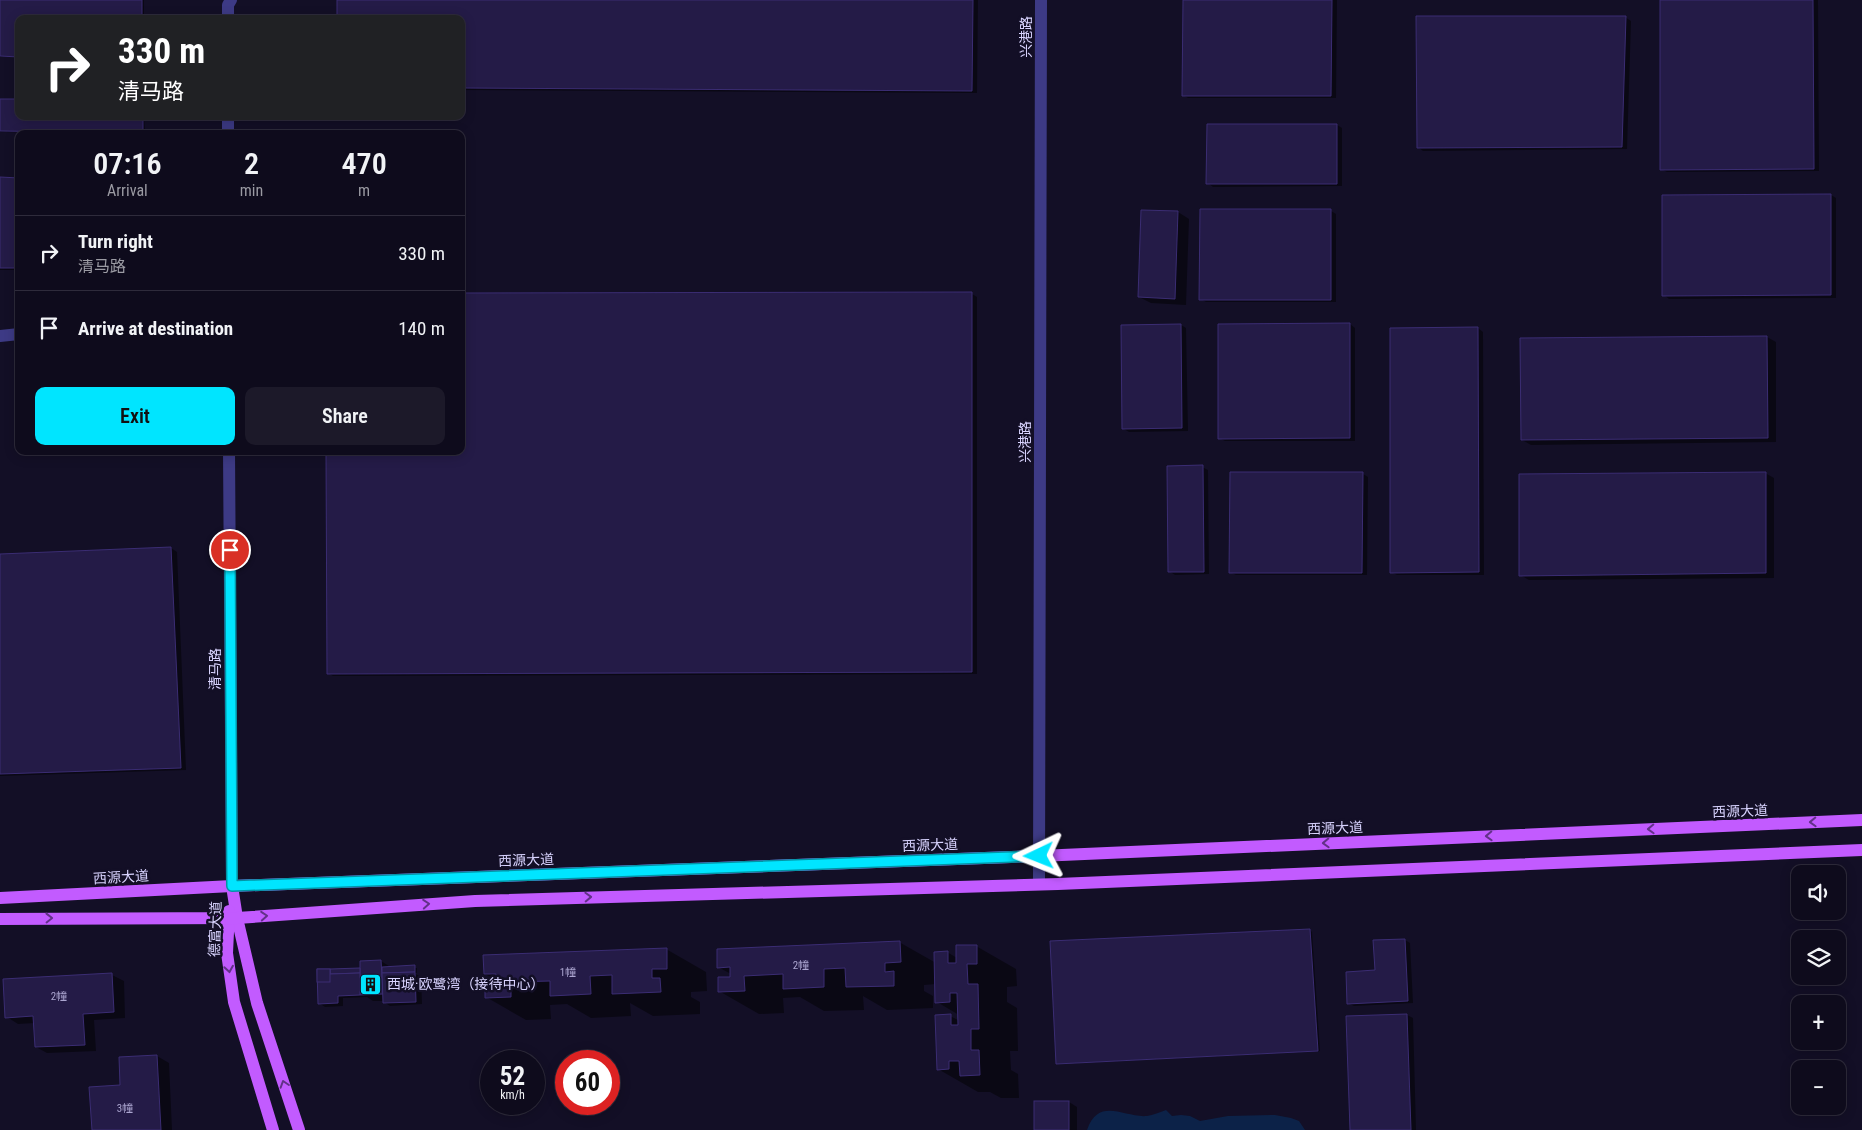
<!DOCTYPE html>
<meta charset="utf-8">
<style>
body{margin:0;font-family:"Roboto Condensed","Noto Sans SC",sans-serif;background:#1c1929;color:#f1f3f6;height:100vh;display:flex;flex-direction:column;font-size:19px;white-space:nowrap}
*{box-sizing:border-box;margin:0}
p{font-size:16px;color:#9b9ba3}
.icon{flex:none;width:28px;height:28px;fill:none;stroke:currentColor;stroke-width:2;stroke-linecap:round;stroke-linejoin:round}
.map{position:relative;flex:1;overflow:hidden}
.panel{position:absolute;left:15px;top:130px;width:450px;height:325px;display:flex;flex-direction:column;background:#0e0b1c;border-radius:10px;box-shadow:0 2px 12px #0003,0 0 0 1px #2e2b3b}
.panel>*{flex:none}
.guide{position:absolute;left:15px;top:15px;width:450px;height:105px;border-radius:10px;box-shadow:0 2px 12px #0003,0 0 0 1px #2e2b3b;background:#202124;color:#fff;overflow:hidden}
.tools{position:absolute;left:1791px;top:865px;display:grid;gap:10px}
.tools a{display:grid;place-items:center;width:55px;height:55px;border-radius:10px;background:#0e0b1c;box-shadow:0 2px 12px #0003,0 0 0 1px #2e2b3b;font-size:25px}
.speed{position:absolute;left:480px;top:1050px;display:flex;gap:10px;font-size:25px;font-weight:700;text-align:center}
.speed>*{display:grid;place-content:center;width:65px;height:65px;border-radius:50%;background:#0e0b1c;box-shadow:0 2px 12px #0003,0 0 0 1px #2e2b3b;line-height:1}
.speed small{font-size:12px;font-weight:400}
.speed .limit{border:8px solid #d22;background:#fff;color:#111}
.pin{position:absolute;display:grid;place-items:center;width:42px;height:42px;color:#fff;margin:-21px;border:2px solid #fff;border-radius:50%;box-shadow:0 1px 5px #0007}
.me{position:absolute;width:55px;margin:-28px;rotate:268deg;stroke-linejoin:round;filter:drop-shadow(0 0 4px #0008)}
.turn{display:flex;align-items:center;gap:18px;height:105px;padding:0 20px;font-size:22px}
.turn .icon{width:65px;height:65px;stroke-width:2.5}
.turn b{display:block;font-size:35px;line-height:42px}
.eta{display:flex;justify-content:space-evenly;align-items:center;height:85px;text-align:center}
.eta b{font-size:30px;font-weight:600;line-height:35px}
.primary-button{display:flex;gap:10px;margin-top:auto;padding:10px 20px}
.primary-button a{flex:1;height:58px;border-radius:10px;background:#00e5ff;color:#111;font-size:20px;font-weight:600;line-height:58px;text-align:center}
.primary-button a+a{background:#1c1929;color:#f1f3f6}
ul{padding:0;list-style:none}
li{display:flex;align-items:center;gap:15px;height:75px;padding:0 20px;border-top:1px solid #2e2b3b}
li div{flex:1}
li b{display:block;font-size:19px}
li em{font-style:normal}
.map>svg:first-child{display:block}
.water{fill:#0c2248}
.shadow{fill:#0007}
.building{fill:#241b47;stroke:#3b2d73}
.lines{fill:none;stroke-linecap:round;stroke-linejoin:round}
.minor{stroke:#3d3a85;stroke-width:12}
.major{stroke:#c25bff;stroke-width:12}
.oneway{stroke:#623188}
.route-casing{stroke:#0095a6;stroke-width:12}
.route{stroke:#00e5ff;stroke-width:9}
.labels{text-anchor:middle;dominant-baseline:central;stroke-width:5;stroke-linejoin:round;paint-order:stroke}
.number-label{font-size:11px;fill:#aca6d1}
.street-label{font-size:14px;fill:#d9d4ff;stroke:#130f26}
.poi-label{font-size:14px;fill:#d9d4ff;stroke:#130f26;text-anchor:start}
</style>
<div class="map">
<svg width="1862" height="1130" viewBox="0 0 1862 1130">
<rect width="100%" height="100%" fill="#130f26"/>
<path class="water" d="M1166,1110L1172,1116L1181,1115L1190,1116L1200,1121L1228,1116L1275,1115L1291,1118L1299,1121L1305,1130H1087C1099,1096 1124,1118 1147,1116C1153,1115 1160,1112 1166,1110Z"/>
<g class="shadow">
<path d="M0,0H144V19H19V57H0Z"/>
<path d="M338,0H978L977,93L461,90V19Z"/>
<path d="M1184,0H1337L1336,98H1188L1183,95Z"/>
<path d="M1661,0H1818L1819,171L1667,172L1661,169Z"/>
<path d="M1625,17L1631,21L1627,149L1423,151L1418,147Z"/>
<path d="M0,100L19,116H144L145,134L0,132Z"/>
<path d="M1337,125L1342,128V186L1213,187L1208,183Z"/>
<rect x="0" y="179" width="19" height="91"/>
<path d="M1831,195L1836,198V298L1669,299L1664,295Z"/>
<path d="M1331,211L1336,214V302H1206L1201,299Z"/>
<path d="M1178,212L1189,219L1186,305L1151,303L1139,297Z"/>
<path d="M972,294L977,297V674L333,676L328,673L461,451Z"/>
<path d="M1350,324L1355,328V441H1225L1219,438Z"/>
<path d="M1181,325L1186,328L1188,431L1129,432L1124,429Z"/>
<path d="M1478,328L1483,332L1484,575H1397L1391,572Z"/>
<path d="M1767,337L1776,342V442L1531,445L1522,440Z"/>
<path d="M1202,467L1208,470L1209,574L1175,575L1169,571Z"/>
<path d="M1765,473L1774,478V578L1529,580L1520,575Z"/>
<path d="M1363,474L1368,477L1367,575H1236L1230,572Z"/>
<path d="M171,548L177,552L186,770L0,776V556Z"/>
<path d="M1310,930L1312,932L1320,1051L1059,1064L1057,1063Z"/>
<path d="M1405,940L1410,943L1413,1003L1354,1006L1348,1003Z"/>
<path d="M899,942L936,963L947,952L957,958L976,946L1016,969L1017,986L1007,987V1002L1017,1008L1018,1051H1010L1011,1070L1018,1074L1019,1098H1001L990,1092H978L938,1069L950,1016L960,1021L959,1015L937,1002L936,984L924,985V991L933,996V1008L887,1010L863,996L864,1010L824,1011L800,997L783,998L784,1013L759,1014L719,991L731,978V974L718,967Z"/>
<path d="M666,949L706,972L707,991L691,992V997L700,1002V1014L653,1016L630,1003L631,1016L591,1018L567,1004L550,1005L551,1019L526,1020L486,997L498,985V981L485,974Z"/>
<path d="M381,961L392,968H417V973H414L421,977L422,1004L390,1006L384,1002V1001H373L367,997L343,998V1006L325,1007L319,1003L360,969Z"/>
<path d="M112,975L124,981L125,1018L94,1020L96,1051L47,1053L36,1047L35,1023L18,1024L7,1017Z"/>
<path d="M1407,1015L1413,1018L1416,1130H1351L1348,1017Z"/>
<path d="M157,1056L169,1063L172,1130H93L122,1086L120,1059Z"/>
<path d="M1069,1102L1077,1107V1130H1035Z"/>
</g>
<g class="building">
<path d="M0,0H142V19H19V57L0,56Z"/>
<path d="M337,0H973L972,91L461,88V19H337Z"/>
<path d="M1183,0H1332L1331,96H1182Z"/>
<path d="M1660,0H1813L1814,169L1660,170Z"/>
<path d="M1416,16H1626L1622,147L1417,148Z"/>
<path d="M0,99H19V116H143V133L0,131Z"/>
<path d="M1207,124H1337V184H1206Z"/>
<path d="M0,177L19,178V268H0Z"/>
<path d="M1831,194V295L1662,296V195Z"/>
<path d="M1200,209H1331V300H1199Z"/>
<path d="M1141,210L1178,211L1175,299L1138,297Z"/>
<path d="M972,292V672L327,674L326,451H461V293Z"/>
<path d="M1350,323V438L1218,439V324Z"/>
<path d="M1181,324L1182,428L1122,429L1121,325Z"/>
<path d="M1478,327L1479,572L1390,573V328Z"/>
<path d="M1767,336L1768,438L1521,440L1520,338Z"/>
<path d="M1203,465L1204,572H1168L1167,466Z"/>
<path d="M1230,472H1363L1362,573H1229Z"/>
<path d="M1766,472V573L1519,576V474Z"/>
<path d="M171,547L181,768L0,774V554Z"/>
<path d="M1310,929L1318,1051L1056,1064L1050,941Z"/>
<path d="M1405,939L1408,1001L1347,1004L1346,972L1375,970L1373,940Z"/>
<path d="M900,941L901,962L885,963V972L894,971V986L846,987L845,968L824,969V987L783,989V974L744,976L745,991L718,992V977H730V967L717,968V949Z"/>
<path d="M956,945H977V964H967L968,984H978L979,1029H971V1050H979L980,1075L960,1076L959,1061H949V1069L937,1070L935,1015L951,1014V1025H958L957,993H950V1002L935,1003L934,952L948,951V963H956Z"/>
<path d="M667,948V969H652V978H660L661,992L612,994V975L590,976L591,994L550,996V981L511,982V997L485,998V984L497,983L496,974H484L483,955Z"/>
<path d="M381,960L383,994L360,995V961Z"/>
<path d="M415,965V972L382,973V967Z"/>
<path d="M360,968V973L330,974V969Z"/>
<path d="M317,969H330V974L360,973V995L338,996V1003L318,1004Z"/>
<rect x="317" y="969" width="13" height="13"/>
<path d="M415,972L416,1002L383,1003L382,973Z"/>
<path d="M112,973L114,1012L83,1014L85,1045L35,1047L33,1016L5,1018L3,979Z"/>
<path d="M1407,1014L1411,1130H1350L1346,1016Z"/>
<path d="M157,1055L161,1130H92L89,1087L120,1085L119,1057Z"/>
<rect x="1034" y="1101" width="35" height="29"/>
</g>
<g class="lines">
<g class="minor">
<path d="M228,19V5L231,0"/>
<path d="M228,134V116"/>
<path d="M0,336L19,334"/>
<path d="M229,451L232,886"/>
<path d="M1039,884L1041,0"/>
</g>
<g class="major">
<path d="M232,886L237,918L257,1003L299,1130"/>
<path d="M0,898L232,886L1039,856L1862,820"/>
<path d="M229,911L227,953L234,1002L273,1130"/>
<path d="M0,919L237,918L475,901L1058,884L1862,850"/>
</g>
</g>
<defs><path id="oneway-chevron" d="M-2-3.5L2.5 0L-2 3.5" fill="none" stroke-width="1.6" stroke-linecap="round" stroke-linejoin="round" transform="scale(1.25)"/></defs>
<g class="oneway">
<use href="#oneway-chevron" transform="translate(1813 822) rotate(178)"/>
<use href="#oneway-chevron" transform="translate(1651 829) rotate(178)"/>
<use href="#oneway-chevron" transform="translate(1489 836) rotate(178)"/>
<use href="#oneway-chevron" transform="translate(1326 843) rotate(178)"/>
<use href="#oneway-chevron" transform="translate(588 897) rotate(-2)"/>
<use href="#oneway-chevron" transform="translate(426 904) rotate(-4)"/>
<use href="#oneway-chevron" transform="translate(264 916) rotate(-4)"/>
<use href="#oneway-chevron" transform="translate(49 918) rotate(-1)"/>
<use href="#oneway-chevron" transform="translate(229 969) rotate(81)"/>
<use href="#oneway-chevron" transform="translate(284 1084) rotate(-108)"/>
</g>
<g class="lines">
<defs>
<path id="route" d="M230,550L232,886L1039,856"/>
</defs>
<use href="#route" class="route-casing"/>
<use href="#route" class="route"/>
</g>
<defs>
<symbol id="building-square" viewBox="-11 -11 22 22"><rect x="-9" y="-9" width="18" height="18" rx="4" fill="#00e5ff" stroke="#130f26"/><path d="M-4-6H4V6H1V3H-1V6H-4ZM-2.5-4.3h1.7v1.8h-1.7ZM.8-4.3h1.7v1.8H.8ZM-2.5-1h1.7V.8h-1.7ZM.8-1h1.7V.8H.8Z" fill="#111"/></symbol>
</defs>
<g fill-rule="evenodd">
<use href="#building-square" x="358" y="972" width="25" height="25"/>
</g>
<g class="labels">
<g class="number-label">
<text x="801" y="965">2幢</text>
<text x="568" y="972">1幢</text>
<text x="59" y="996">2幢</text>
<text x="125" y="1108">3幢</text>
</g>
<g class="street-label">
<text transform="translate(1026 37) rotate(-90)">兴港路</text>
<text transform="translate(1025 442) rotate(-90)">兴港路</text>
<text transform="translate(215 669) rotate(-90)">清马路</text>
<text transform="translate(1740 811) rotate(-2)">西源大道</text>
<text transform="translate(1335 828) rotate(-2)">西源大道</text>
<text transform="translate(930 845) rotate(-2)">西源大道</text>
<text transform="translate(526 860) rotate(-2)">西源大道</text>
<text transform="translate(121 877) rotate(-3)">西源大道</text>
<text transform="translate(215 929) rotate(-88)">德富大道</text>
</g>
<g class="poi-label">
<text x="387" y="984">西城·欧鹭湾（接待中心）</text>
</g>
</g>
</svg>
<div class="tools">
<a><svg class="icon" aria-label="sound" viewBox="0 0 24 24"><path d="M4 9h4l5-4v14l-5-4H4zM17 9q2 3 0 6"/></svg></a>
<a><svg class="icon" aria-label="layers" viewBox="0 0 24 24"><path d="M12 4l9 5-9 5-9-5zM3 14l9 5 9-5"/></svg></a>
<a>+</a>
<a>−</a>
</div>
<div class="speed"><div>52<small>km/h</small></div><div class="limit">60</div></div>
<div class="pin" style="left:230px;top:550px;background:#d93025"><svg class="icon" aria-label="arrive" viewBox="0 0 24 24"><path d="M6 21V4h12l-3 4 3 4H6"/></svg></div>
<svg class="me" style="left:1039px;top:856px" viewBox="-20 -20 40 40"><path d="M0-17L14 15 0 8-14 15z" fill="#00e5ff" stroke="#fff" stroke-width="4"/></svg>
<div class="guide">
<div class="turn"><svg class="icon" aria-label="right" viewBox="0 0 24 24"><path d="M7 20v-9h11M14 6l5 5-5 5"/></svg><div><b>330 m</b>清马路</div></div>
</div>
<section class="panel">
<div class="eta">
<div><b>07:16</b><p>Arrival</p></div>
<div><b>2</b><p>min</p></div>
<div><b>470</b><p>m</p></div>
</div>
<ul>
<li><svg class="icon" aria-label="right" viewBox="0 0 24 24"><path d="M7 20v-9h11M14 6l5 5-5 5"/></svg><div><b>Turn right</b><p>清马路</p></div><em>330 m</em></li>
<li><svg class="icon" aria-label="arrive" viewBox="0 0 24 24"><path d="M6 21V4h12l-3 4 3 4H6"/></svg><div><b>Arrive at destination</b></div><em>140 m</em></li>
</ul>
<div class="primary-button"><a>Exit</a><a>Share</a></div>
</section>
</div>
